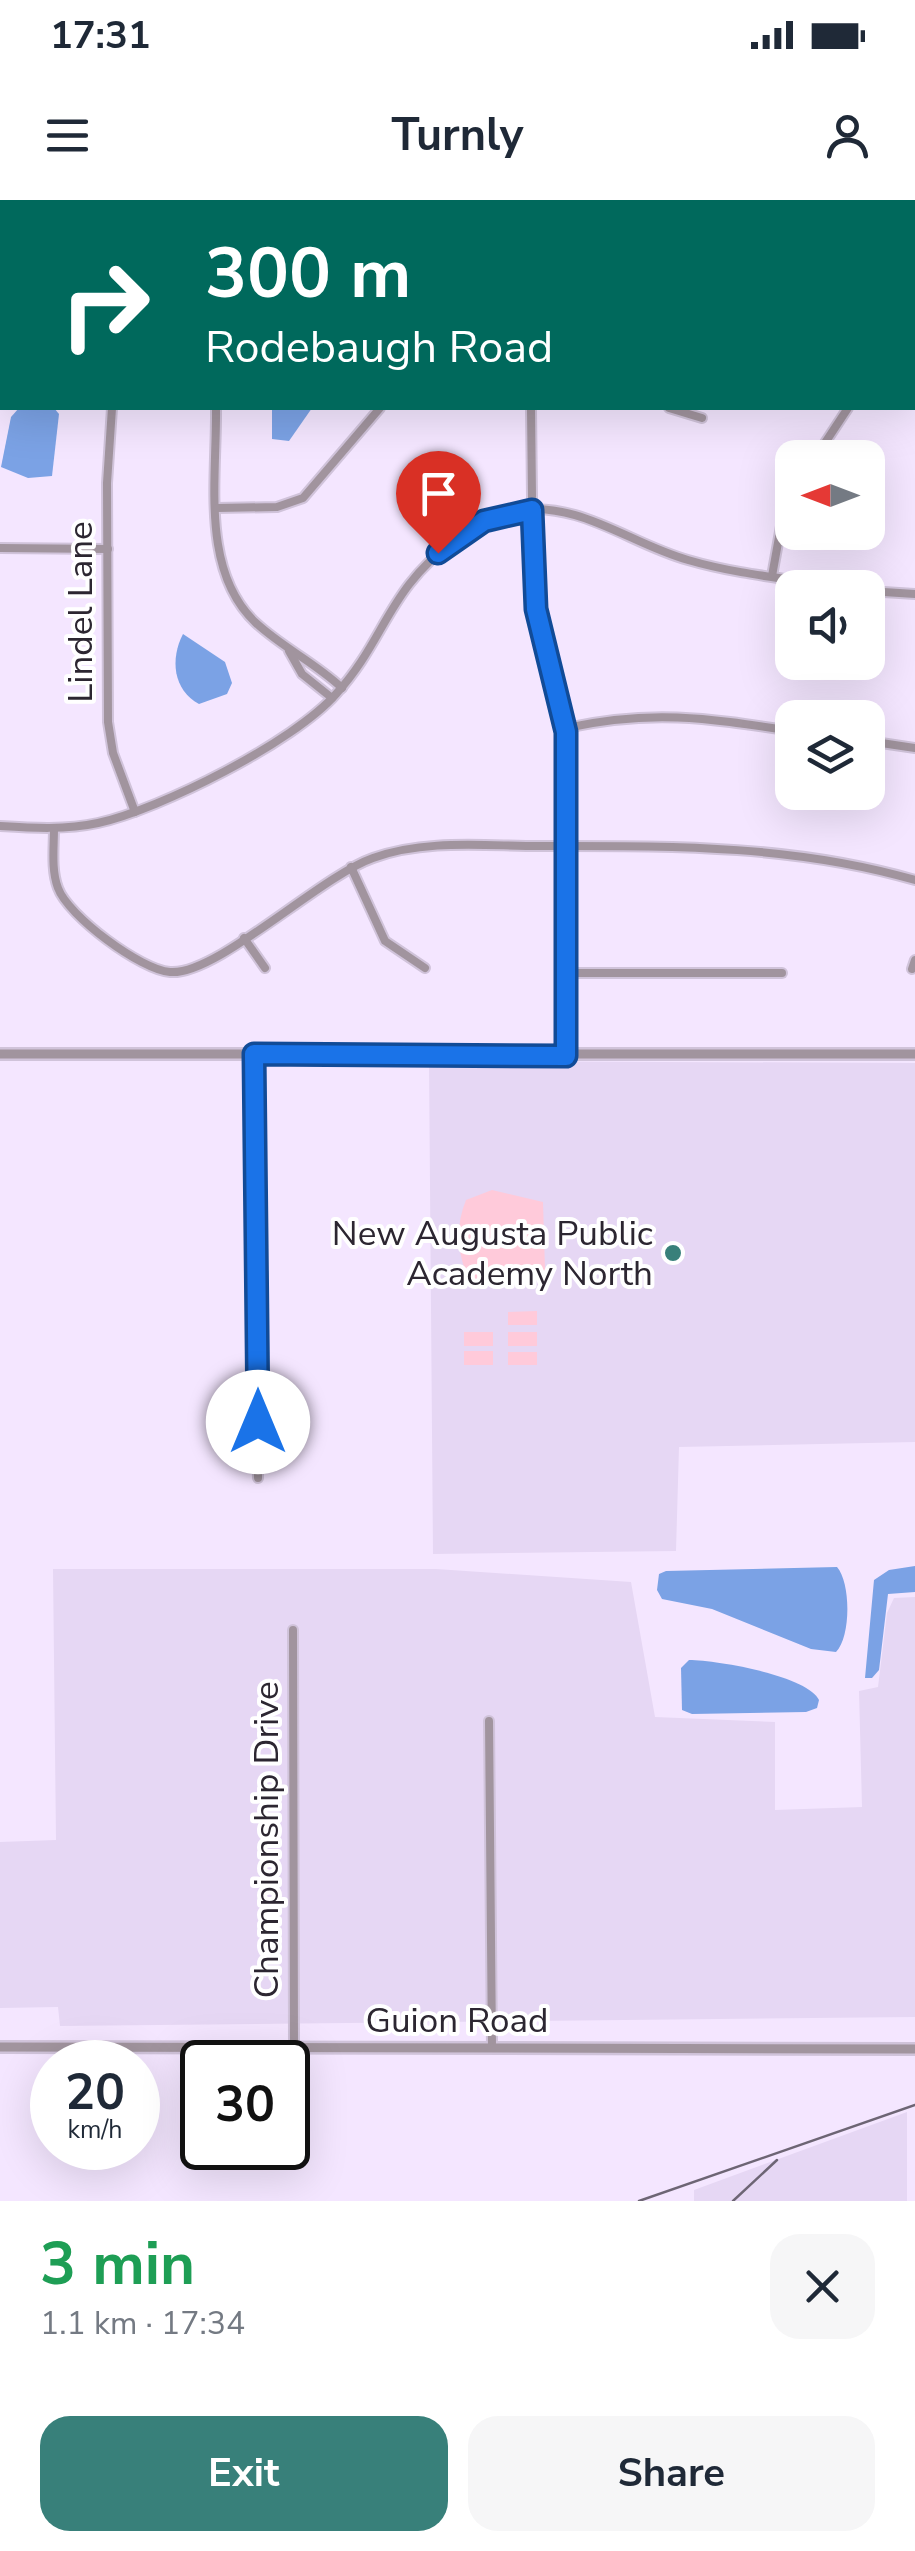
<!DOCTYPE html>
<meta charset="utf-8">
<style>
body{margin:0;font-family:"Nunito Sans",sans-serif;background:#f6f6f7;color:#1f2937;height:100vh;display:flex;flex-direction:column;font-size:38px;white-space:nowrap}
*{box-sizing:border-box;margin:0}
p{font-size:32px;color:#747a83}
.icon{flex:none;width:55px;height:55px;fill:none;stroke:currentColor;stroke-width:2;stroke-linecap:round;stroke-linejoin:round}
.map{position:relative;height:2001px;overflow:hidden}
.panel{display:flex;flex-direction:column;background:#fff;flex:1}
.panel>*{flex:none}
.hud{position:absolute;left:0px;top:0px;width:915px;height:210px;box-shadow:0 10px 40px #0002;background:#00695c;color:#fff;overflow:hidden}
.needle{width:65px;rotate:270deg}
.fabs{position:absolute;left:775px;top:240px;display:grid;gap:20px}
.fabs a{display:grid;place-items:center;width:110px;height:110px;border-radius:20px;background:#fff;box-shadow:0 10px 40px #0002;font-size:50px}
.speed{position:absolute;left:30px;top:1840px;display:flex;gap:20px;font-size:50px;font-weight:700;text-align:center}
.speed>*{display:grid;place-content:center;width:130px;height:130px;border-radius:50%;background:#fff;box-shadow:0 10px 40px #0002;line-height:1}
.speed small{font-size:25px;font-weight:400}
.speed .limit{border:5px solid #111;border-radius:15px;background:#fff;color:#111}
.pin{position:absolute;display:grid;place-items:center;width:85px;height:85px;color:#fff;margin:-102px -42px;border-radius:50% 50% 50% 0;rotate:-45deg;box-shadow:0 0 10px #0007}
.pin .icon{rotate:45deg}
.me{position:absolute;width:110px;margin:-55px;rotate:0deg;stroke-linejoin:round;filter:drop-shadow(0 0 8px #0008)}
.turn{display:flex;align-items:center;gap:35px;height:210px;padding:0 40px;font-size:45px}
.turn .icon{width:130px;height:130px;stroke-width:2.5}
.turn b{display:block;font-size:70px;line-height:85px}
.round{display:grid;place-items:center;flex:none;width:105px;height:105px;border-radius:30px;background:#f6f6f7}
.head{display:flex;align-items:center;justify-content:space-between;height:170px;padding:0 40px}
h1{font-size:60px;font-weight:700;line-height:75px;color:#1e9e55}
.primary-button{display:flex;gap:20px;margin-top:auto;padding:20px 40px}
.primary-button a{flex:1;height:115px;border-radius:30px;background:#38807a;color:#fff;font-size:40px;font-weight:700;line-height:115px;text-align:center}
.primary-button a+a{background:#f6f6f7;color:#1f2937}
.status{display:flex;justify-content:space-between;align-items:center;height:70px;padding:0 50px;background:#fff;direction:ltr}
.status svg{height:28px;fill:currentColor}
header{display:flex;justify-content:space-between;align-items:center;height:130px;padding:0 40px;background:#fff;font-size:45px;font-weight:700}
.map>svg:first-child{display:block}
.built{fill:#e6d7f4}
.green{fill:#ffcada}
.water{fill:#7ba2e5}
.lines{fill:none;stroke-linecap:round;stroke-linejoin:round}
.minor-casing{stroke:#d0c3da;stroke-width:12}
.tertiary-casing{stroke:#d0c3da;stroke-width:14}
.minor{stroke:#a1949e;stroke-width:8}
.tertiary{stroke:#a1949e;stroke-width:9}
.rail{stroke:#6d6574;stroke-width:2.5}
.route-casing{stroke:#114b97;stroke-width:25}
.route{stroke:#1a73e8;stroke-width:18}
.poi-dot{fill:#38807a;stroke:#fff;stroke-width:4}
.labels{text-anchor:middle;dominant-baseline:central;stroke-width:8;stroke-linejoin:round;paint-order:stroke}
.street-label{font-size:35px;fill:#2c2631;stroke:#fff}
.poi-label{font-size:35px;fill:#2c2631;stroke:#fff;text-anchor:end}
</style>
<div class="status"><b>17:31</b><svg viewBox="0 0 49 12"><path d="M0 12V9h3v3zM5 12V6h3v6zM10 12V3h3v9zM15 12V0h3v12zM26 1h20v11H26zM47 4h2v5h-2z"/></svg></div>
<header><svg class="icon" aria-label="menu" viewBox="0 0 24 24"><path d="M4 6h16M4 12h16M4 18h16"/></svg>Turnly<svg class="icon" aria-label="person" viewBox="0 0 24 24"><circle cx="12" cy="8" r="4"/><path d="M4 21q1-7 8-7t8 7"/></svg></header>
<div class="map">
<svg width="915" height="2001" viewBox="0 0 915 2001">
<rect width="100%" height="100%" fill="#f4e6ff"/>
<g class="built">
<path d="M429,861L915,863V1242L679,1247L676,1351L433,1354Z"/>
<path d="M53,1369H436L631,1382L655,1517L775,1522V1610L862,1607L859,1491L878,1487L887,1413L894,1398L915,1397V1817L60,1826L58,1807L0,1808V1642L56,1640Z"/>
<path d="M907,1912V2001H694V1990Z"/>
</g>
<g class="green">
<path d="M492,990L543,1002L545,1070L537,1079H469C457,1054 455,1027 466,1000Z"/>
<path d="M537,1111V1125H508V1112Z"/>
<rect x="464" y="1132" width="29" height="14"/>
<rect x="508" y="1132" width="29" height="14"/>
<rect x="464" y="1151" width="29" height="14"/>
<rect x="508" y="1152" width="29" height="13"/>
</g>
<g class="water">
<path d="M19,208H54L59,214L52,276L28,278L1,267L11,217Z"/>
<path d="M272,208H312L289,241L272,239Z"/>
<path d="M183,434L225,462L232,483L227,494L199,504C173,490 170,459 183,434Z"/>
<path d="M915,1366V1392L888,1394L879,1470L872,1478H865L874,1380L889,1370Z"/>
<path d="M837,1367C851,1383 851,1437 836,1452L811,1449L712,1409L662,1399L657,1390L659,1374L666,1371Z"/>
<path d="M689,1460C717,1460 808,1476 819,1500L817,1508L806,1512L692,1514L682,1510L681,1468Z"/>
</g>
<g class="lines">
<defs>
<g id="minor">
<path d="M13,0L16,2"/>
<path d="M214,0V2"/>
<path d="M403,0L406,2"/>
<path d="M368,2L370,0"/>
<path d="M651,2L652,0"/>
<path d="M772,2V0"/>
<path d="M912,112L915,108"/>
<path d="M0,147H2"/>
<path d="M912,201L915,203"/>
<path d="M112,208L107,283L108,522L113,553L135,612"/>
<path d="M216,208C217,277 200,371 256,423C283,448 314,462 342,488"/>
<path d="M531,208L533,385L564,508L567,542L566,856"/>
<path d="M669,208L702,218"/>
<path d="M815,258L848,208"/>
<path d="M217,308L277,307L303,298L380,208"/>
<path d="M0,348L108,349"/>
<path d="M772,376L783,315L792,291"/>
<path d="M868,391L915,394"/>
<path d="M289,451L302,474L332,498"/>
<path d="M566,528C652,509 707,518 792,531"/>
<path d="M868,541L915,548"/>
<path d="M0,626C33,628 66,630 98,623C161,609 294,542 336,494C386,439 387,390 455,340C474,327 492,315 516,311C579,300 630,344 688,360C739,375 793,379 845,388"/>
<path d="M54,628C54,647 51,670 58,688C68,716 141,770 170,772C216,776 319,677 373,658C425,639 484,646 539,646C666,646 791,644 915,680"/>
<path d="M351,667L385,741L425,768"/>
<path d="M244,738L265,768"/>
<path d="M912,769L915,760"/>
<path d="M566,773H782"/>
<path d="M254,854L258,1278"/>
<path d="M293,1430L294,1849"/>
<path d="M489,1521L492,1848"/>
</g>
<g id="tertiary">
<path d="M0,854H915"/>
<path d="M0,1847L915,1849"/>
</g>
</defs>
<use href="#minor" class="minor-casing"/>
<use href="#tertiary" class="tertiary-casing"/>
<use href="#minor" class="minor"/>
<use href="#tertiary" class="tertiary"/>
<g class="rail">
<path d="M639,2001L915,1905"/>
<path d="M733,2001L777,1960"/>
</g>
</g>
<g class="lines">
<defs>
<path id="route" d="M258,1222L254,854L566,856V532L536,409L532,310L484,321L438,353"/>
</defs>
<use href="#route" class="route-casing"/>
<use href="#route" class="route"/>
</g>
<circle class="poi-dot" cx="673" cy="1053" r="10"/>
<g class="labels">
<g class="street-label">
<text transform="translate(80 412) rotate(-90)">Lindel Lane</text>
<text transform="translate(266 1640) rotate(-90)">Championship Drive</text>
<text x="457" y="1820">Guion Road</text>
</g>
<g class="poi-label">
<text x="653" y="1033">New Augusta Public<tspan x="653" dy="40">Academy North</tspan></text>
</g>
</g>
</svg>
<div class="fabs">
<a><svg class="needle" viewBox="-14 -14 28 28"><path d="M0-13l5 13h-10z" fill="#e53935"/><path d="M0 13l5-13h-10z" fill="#747a83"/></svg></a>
<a><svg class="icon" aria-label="sound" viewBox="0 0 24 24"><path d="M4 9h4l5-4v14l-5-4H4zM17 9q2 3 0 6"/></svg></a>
<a><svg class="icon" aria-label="layers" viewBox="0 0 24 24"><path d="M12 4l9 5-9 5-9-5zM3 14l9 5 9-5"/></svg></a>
</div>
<div class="speed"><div>20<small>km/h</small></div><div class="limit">30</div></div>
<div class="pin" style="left:438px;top:353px;background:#d93025"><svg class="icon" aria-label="arrive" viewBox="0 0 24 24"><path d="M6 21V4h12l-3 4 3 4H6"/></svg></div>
<svg class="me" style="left:258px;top:1222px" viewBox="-20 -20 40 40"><circle r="19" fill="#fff"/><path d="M0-13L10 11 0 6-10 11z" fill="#1a73e8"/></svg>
<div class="hud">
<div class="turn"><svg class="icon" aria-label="right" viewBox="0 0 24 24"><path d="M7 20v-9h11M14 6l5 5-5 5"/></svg><div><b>300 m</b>Rodebaugh Road</div></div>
</div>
</div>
<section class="panel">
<div class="head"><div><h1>3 min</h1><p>1.1 km · 17:34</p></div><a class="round"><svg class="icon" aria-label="close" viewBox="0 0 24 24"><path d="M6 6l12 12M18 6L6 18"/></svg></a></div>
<div class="primary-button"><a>Exit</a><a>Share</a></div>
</section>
